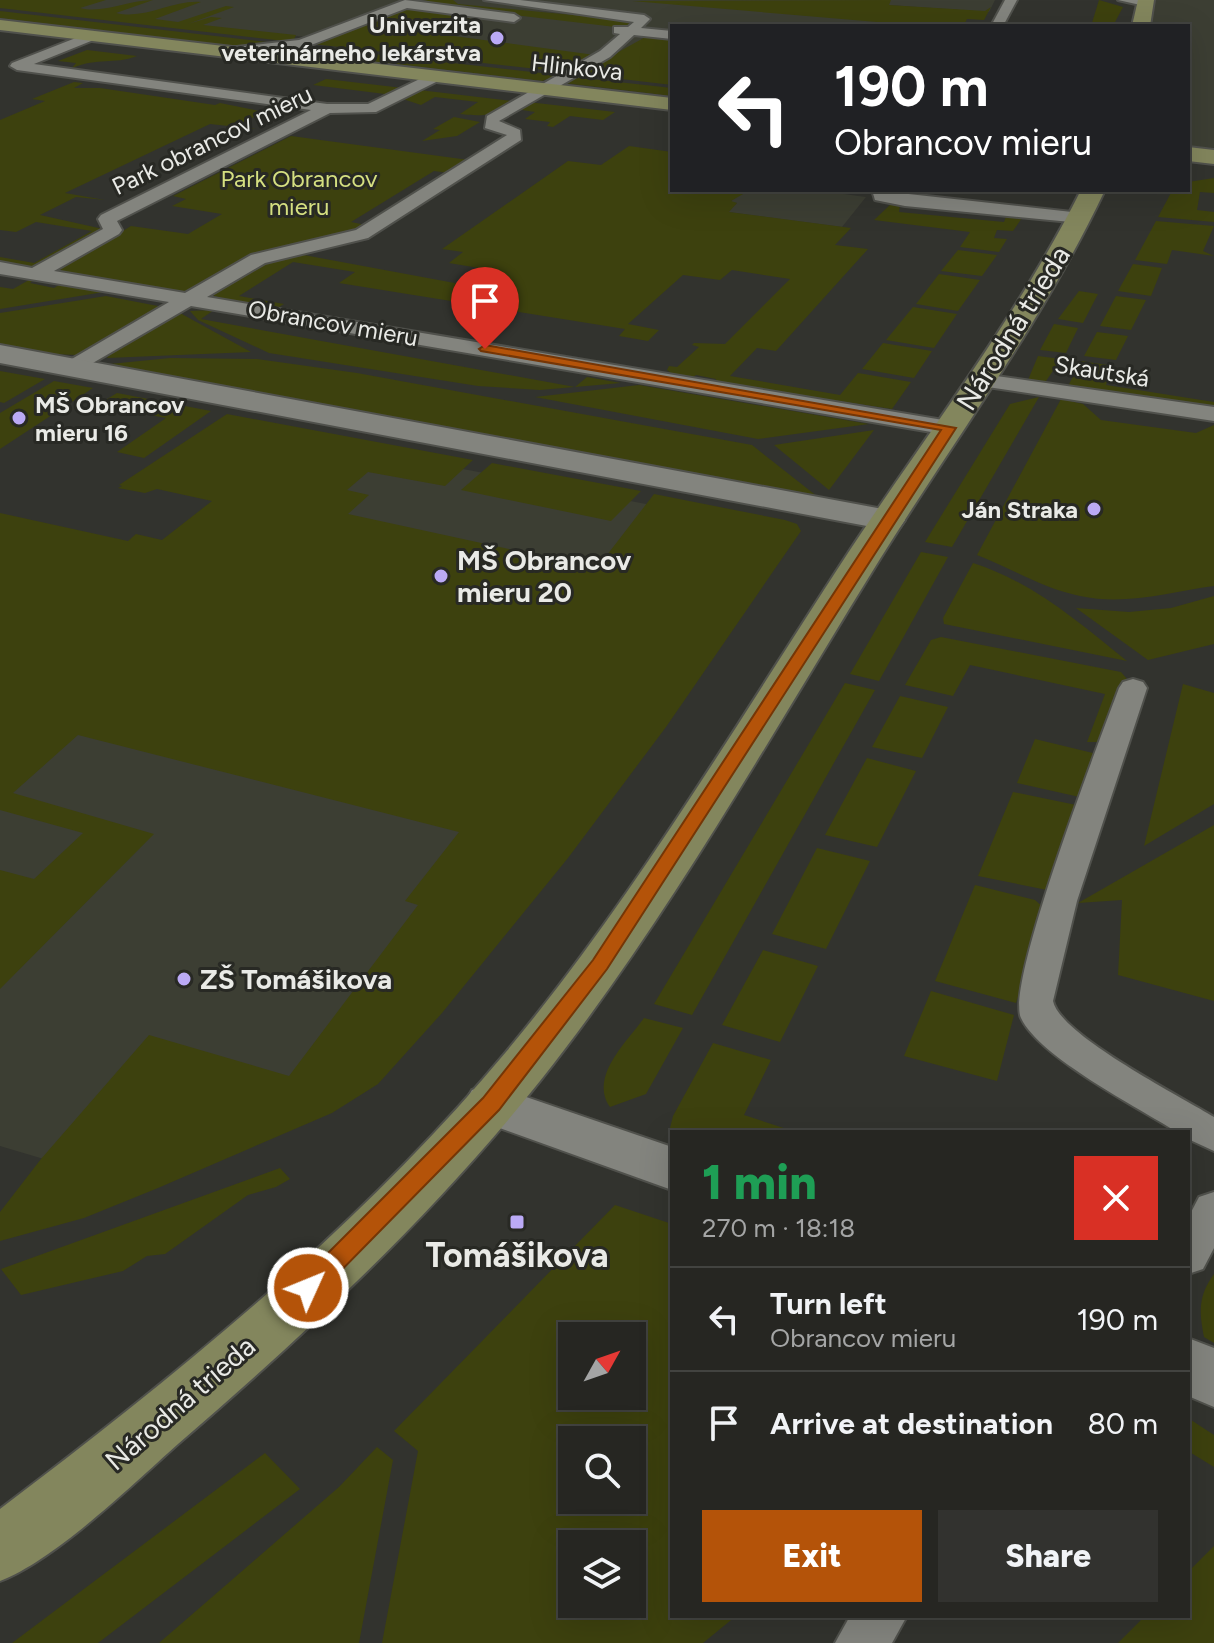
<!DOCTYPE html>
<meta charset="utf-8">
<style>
body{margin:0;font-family:Figtree,sans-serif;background:#32322f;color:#f1f3f6;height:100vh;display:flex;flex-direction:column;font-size:30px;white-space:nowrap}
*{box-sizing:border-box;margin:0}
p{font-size:26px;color:#a4a5a5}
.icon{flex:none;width:44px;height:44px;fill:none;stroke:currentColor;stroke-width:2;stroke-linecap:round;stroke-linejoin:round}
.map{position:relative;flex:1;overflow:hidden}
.details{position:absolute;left:670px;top:1130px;width:520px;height:488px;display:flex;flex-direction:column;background:#262622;border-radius:0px;box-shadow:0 8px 32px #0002,0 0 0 2px #424340}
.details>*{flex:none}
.top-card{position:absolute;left:670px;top:24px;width:520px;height:168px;border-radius:0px;box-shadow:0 8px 32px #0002,0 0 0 2px #424340;background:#202124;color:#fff;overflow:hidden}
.needle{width:52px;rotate:50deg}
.fabs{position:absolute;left:558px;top:1322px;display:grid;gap:16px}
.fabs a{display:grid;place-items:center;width:88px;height:88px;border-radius:0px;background:#262622;box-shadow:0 8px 32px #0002,0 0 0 2px #424340;font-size:40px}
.pin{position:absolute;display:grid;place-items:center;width:68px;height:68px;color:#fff;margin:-82px -34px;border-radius:50% 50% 50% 0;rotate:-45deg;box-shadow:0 0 8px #0007}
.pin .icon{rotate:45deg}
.me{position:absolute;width:88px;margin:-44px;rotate:46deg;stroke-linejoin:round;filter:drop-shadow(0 0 6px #0008)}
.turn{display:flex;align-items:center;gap:28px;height:168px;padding:0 32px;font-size:36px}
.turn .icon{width:104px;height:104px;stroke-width:2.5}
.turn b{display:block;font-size:56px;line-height:68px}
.round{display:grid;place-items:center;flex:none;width:84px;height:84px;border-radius:0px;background:#32322f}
.headline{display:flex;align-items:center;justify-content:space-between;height:136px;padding:0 32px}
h1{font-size:48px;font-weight:800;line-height:60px;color:#1e9e55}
.action{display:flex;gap:16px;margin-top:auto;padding:16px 32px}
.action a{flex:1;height:92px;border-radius:0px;background:#b45309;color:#fff;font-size:32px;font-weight:800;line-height:92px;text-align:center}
.action a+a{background:#32322f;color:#f1f3f6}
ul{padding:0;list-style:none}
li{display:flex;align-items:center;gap:24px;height:104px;padding:0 32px;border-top:2px solid #424340}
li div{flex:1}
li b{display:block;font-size:30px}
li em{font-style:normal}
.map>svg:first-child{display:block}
.built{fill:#3c3e33}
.green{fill:#3d410e;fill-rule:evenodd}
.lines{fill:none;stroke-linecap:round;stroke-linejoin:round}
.lane-casing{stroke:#50514c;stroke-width:4}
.street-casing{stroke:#50514c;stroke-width:4}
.secondary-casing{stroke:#50514c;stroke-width:4}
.lane{fill:#83847e;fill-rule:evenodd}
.street{fill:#83847e;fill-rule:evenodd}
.secondary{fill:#83865d;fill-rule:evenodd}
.route{fill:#b45309;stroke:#753606;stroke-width:2}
.poi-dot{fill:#bbaaf6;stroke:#282924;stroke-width:3}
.labels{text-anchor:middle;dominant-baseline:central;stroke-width:6;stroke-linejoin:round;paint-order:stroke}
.far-poi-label{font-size:24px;font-weight:bold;fill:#e9eae6;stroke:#282924;text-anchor:end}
.far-street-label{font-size:24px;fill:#e9eae6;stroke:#282924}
.far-park-label{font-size:24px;fill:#d5df80;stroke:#282924}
.street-label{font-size:28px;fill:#e9eae6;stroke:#282924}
.poi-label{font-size:28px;font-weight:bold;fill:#e9eae6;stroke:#282924;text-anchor:start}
.near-poi-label{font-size:34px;font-weight:bold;fill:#e9eae6;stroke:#282924}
</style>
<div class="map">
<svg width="1214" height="1643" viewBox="0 0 1214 1643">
<rect width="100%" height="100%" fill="#32332e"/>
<g class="built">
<path d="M0,0H995L989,12L888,5L875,26H672V77L87,13Z"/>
<path d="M1145,0H1214V148L1188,146V26H1138Z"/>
<path d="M744,190H814L866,197L842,227L728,212L737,203L730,202Z"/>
<path d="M348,447L740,522L270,1102L111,1179L0,1146V606L118,630Z"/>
</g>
<g class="green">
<path d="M0,0H106L80,8C104,14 128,0 153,0L116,13C146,20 171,0 201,2L155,19L178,22L226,6L234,7L188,24L211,17L222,18L203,25L296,35L293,42L0,8Z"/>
<path d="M428,0H453L458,4L634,21L624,28L414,3Z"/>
<path d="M891,0L889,5L985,11L991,7L984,20L967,19L965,23L980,26H875L877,22L632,1Z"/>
<path d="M1099,0L1123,7L1114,24L1091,26Z"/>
<path d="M406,6L478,15L457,24L400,18L386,27L595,55L564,72L313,44Z"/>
<path d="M0,11L284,44L233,46L0,18Z"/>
<path d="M649,35L672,37V85L579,74Z"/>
<path d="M311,47L558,75L542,81L327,56L313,52Z"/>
<path d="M87,50L137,56C113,65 99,57 72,68L76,63L58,61Z"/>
<path d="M573,77L672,88V96L564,83Z"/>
<path d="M326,79L403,88L369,104L385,94L313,85Z"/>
<path d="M74,82L83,83L74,88H100L215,105L220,103L264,112L238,125L256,129L210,124L65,193L105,200L76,197L40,215L103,229L34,267L0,265V257L34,263L92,231L36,222L16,232L0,230V120L45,101L32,99Z"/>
<path d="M419,90L513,101C491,115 487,117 460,114L478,102L435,97L421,105L403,99Z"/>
<path d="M528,102L615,112L603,120L570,116L553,127L547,126L550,122L525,119L535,112L516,109Z"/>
<path d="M454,117L480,122L457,136L422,141L440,130L433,129Z"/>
<path d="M291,136L469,160L449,173L434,171L351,222L366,225L355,232L190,290L177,292L58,271L131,226L188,234L222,214L172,206L186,199L173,196Z"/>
<path d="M629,146L672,152V190H750L731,201L737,203L729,212L851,228L835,245L868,249L776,351L757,348L730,376L840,395L858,373L911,382L892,409L715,382L716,379L696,375L692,378L675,376L667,370L669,366L677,367L699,347L692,345L694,343L725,344L790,279L732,270L720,280L683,275L628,324L659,330L648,341L619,336L625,329L339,283L355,272L293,262L239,296L284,304L274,310L214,296V292L269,258L293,253L460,284L479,268L449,263L463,252L442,249L568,161L601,165Z"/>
<path d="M1214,178V193L1200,192L1197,210L1214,212V222L1158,217L1172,191L1188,190V182Z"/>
<path d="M891,204H900L899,212L1004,222L1007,214L1024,215L1013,231L997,230L994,238L1007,239L999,252L960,247L970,232L874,220Z"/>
<path d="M1156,221L1214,226L1203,251L1214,256L1172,250L1167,264L1135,260Z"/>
<path d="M958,250L997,255L982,276L941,271Z"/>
<path d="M1133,264L1162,268L1151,296L1118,291Z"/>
<path d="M939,274L980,280L958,311L916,304Z"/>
<path d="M29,280H33L30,283L54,288L59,285L104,292L0,309V287L13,289Z"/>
<path d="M1079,291L1098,294L1083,323L1058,319Z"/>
<path d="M106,296L163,307L78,355L51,354L0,345V313Z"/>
<path d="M1116,296L1146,300L1131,330L1100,326Z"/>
<path d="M913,307L957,314L934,348L886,340Z"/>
<path d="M214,310L201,319L575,387L587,377L621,383L540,390L478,386L269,353L198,320L190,311Z"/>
<path d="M180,313L251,352L107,358L110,353Z"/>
<path d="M1054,324L1078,328L1066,353L1040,350Z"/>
<path d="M1097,332L1128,336L1116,360L1084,356Z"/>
<path d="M883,343L932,351L914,378L862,369Z"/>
<path d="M1038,356L1061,359L1044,384L1028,380Z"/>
<path d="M170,358L257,359L357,373L752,445L818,497L110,364Z"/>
<path d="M1081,361L1114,366L1106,385L1214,402V410L1066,390Z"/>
<path d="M0,371L45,379L4,403L0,402Z"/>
<path d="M54,381L93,388L0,449V413Z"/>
<path d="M639,385L869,424L758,439L535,397Z"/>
<path d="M117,393L211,411L144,458L117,452L166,418L97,405Z"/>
<path d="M1039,397L952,547L925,542L1010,404Z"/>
<path d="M1061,399L1083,404L1101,420L1196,433L1214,425V586C1169,592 1126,606 1080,596C1044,589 1011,568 977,555Z"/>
<path d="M227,414L473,460L445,486L368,472L347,490L369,495L348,514L597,568L654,494L785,520L797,524L801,531L666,727L568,858L442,1013L378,1084L332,1113L158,1188L84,1218L0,1241V1212L41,1159L149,1035L289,1076L418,905L405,901L459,832L78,735L13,793L154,834L0,989V870L34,879L83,833L0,810V513L128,541L136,534L162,540L212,501L157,489L145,493L118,488L122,486L119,485Z"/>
<path d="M874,430L829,490L774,445Z"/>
<path d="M492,463L641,491L611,521L461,490Z"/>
<path d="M921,552L948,557L879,681L850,674Z"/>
<path d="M973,563C1033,582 1078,622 1127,661L944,624L943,618Z"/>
<path d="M1214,596V644L1148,660L1076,608L1129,612L1171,608Z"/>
<path d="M941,637L1121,672L1127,679L1106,737L1103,742H1087L1105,694L970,665L953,696L905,685L931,640Z"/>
<path d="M845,683L875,690L692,1015L654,1004Z"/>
<path d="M1183,684L1214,693V804L1144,846Z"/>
<path d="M900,696L948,707L922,758L872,747Z"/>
<path d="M1035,739L1097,754L1084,798L1017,783Z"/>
<path d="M867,758L916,771L877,847L825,835Z"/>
<path d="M1013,792L1081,806L1047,890L978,876Z"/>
<path d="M1214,825V1001L1118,975L1122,900L1078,903Z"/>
<path d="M817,848L870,861L826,949L772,934Z"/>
<path d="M975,885L1035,900L1045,909L1016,1003L935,981Z"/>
<path d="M763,950L818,966L780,1042L722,1025Z"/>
<path d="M931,991L1014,1015L997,1081L904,1056Z"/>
<path d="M644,1018L683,1028L646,1094L610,1107C589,1076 627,1042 644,1018Z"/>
<path d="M713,1043L771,1060L744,1115L796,1132H673L670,1128L673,1116Z"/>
<path d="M280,1168L290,1179L276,1187L248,1195L165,1254L147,1256L123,1271L21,1295L1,1269Z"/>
<path d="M615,1205L672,1224V1616H736L703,1643H382L418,1451L394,1431ZM572,1336H632V1396H572ZM572,1440H632V1500H572ZM572,1544H632V1604H572Z"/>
<path d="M1214,1274V1343L1204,1337C1199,1312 1198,1296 1214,1274Z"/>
<path d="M1188,1418L1214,1435V1467L1188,1451Z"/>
<path d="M377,1447L393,1460L359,1643H159L339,1487Z"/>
<path d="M265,1453L300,1489L98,1643H12Z"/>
<path d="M1214,1546V1643H1118L1145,1616H1188V1572Z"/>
</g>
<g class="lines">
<defs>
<g id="lane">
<path d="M405,0L514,14L520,18L514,22L407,8L306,47L228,56L221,52L228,48L299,40Z"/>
<path d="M484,0H520L644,15L650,19L641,28L672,31V39L634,35L610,57L499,121L520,130L521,140L368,238L265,263L207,297L949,421L960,428L957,433L949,435L191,306L79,371H65L61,367L65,363L169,302L0,274V262L32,268L103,229L98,219L101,215L311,110L17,70L10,66L12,63L91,32L96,33V39L34,64L327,104H368L430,74H440V80L376,112L330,113L117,221L122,230L119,234L54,271L185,293L251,255L356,230L507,135L485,128L487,116L600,51L620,34L614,33V27H628L634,22Z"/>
<path d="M1005,0H1017L1003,26H991Z"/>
<path d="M1118,0H1150L1151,2L1145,6Z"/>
<path d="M872,190L1081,213L1090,218L1081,223L905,206L875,200Z"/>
<path d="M982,374L1214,407V421L974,385L971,380Z"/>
<path d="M1133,679L1143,682L1147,688L1077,901L1053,1001C1060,1035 1180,1096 1214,1117V1151L1188,1139V1132H1177C1139,1108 1039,1057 1021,1018C1005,984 1101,737 1119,688L1123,682Z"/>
<path d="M1214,1192V1248L1203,1269L1188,1274V1218L1199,1197Z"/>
<path d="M850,1616H907L892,1643H835Z"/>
</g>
<g id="street">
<path d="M0,345L888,510L900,513L905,520L900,527L888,530L0,363Z"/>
<path d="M491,1085L672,1147V1190L472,1118L464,1104L472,1090Z"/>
<path d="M1188,1338L1214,1348V1407L1188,1396Z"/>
</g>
<g id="secondary">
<path d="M1138,0H1154L1150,26H1132Z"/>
<path d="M0,20L672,98V110L0,30Z"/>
<path d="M1188,147L1214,150V164L1188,161Z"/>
<path d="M1081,190H1105C1043,321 956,437 880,559C772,733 667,921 540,1081C434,1214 307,1333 178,1444C132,1485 55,1560 0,1581V1509C180,1373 361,1226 506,1052C635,897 738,721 848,553C927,433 1016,319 1081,190Z"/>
</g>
</defs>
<use href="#lane" class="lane-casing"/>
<use href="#street" class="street-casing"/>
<use href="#secondary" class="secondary-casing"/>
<use href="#lane" class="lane"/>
<use href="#street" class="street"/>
<use href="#secondary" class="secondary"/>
</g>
<path class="route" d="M485,345L956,428L607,969L499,1110L317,1295L308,1298L300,1295L296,1288L300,1281L483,1098L593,960L941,430L481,351L479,349Z"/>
<g class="poi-dot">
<circle cx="497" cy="38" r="8"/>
<circle cx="19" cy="418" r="8"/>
<circle cx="1094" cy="509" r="8"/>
<circle cx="441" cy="576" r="8"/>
<circle cx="184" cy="979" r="8"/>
<rect x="509" y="1214" width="16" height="16" rx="4"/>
</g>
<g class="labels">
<g class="far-poi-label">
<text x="481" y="24">Univerzita<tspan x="481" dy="28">veterinárneho lekárstva</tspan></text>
<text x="35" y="404" text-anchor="start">MŠ Obrancov<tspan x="35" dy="28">mieru 16</tspan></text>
<text x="1078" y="509">Ján Straka</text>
</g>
<g class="far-street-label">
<text transform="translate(577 67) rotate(6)">Hlinkova</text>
<text transform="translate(212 140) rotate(-26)">Park obrancov mieru</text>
<text transform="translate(333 323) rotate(10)">Obrancov mieru</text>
<text transform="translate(1102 371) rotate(9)">Skautská</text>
</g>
<g class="far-park-label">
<text x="299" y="178">Park Obrancov<tspan x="299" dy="28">mieru</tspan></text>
</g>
<g class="street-label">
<text transform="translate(1013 328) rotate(-58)">Národná trieda</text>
<text transform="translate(180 1403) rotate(-41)">Národná trieda</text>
</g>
<g class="poi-label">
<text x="457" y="560">MŠ Obrancov<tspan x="457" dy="32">mieru 20</tspan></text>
<text x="200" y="979">ZŠ Tomášikova</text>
</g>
<g class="near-poi-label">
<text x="517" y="1255">Tomášikova</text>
</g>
</g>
</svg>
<div class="fabs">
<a><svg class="needle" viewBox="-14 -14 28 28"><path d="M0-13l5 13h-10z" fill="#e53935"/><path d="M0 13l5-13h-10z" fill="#a4a5a5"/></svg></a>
<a><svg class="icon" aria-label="search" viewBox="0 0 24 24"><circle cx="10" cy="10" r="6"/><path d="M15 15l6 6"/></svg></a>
<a><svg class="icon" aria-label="layers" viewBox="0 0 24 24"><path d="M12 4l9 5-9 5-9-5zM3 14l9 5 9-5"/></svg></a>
</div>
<div class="pin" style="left:485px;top:349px;background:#d93025"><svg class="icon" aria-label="arrive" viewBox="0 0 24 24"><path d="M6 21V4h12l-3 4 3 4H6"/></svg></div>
<svg class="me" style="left:308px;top:1288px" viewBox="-20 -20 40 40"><circle r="17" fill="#b45309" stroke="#fff" stroke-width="3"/><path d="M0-11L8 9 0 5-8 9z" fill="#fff"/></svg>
<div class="top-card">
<div class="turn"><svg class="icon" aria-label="left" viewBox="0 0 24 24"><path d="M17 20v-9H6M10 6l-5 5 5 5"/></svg><div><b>190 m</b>Obrancov mieru</div></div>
</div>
<section class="details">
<div class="headline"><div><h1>1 min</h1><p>270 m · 18:18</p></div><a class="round" style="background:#d93025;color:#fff"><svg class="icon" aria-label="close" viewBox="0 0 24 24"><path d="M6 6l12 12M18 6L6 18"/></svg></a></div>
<ul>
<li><svg class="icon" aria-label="left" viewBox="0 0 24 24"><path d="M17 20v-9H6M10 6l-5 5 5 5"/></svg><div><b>Turn left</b><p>Obrancov mieru</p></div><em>190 m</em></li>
<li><svg class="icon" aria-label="arrive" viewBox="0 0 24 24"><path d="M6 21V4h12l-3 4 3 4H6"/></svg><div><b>Arrive at destination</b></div><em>80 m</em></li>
</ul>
<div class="action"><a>Exit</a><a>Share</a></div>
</section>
</div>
